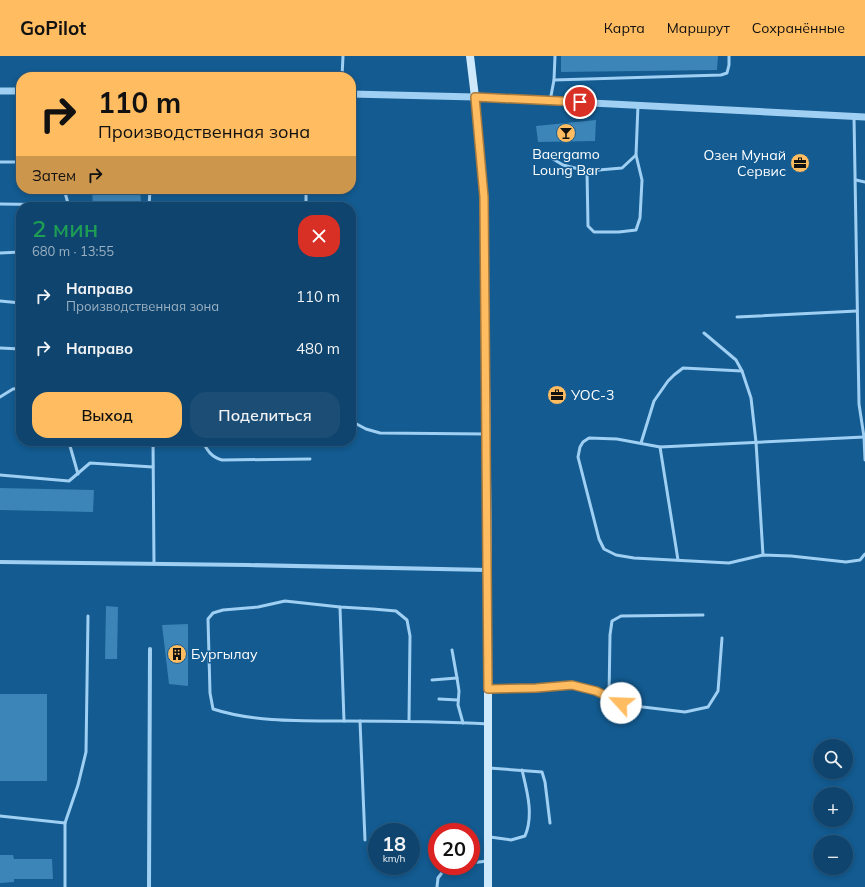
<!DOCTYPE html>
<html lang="ru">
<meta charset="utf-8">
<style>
body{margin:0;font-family:Mulish,sans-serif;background:#1c4e75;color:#f1f3f6;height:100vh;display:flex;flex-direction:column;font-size:15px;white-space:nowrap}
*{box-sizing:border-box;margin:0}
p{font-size:13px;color:#9bb0c2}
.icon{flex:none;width:22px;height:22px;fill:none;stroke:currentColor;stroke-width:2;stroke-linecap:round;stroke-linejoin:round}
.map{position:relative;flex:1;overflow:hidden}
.side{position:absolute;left:16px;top:146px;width:340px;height:244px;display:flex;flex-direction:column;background:#0e446d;border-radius:16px;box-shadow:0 2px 6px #0003,0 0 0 1px #2e5c80}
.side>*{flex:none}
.top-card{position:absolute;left:16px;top:16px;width:340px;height:122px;border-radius:16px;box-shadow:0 2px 6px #0003,0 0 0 1px #2e5c80;background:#ffbc60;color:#111;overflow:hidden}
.fabs{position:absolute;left:813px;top:683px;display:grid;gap:8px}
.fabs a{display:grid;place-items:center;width:40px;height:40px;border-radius:50%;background:#0e446d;box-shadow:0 2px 6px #0003,0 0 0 1px #2e5c80;font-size:20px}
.speed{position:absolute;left:368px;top:767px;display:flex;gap:8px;font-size:20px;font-weight:700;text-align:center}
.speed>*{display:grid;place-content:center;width:52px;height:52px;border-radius:50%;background:#0e446d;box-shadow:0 2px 6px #0003,0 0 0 1px #2e5c80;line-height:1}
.speed small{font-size:10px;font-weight:400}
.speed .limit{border:6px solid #d22;background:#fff;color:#111}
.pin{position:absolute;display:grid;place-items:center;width:34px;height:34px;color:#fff;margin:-17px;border:2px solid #fff;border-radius:50%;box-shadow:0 1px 4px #0007}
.me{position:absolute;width:44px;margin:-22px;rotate:295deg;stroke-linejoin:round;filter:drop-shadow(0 0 3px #0008)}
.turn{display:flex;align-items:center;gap:14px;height:84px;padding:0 16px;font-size:18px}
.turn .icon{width:52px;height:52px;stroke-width:2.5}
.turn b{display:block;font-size:28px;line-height:34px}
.then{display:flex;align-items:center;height:38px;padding:0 16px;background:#0003;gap:8px;font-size:15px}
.round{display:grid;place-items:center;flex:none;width:42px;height:42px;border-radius:16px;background:#1c4e75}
.summary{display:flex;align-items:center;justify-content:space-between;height:68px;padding:0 16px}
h1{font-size:24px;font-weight:600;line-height:30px;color:#1e9e55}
.cta{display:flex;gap:8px;margin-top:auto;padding:8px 16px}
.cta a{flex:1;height:46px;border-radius:16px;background:#ffbc60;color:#111;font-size:16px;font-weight:600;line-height:46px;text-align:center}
.cta a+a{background:#1c4e75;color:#f1f3f6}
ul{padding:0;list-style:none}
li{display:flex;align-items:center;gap:12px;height:52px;padding:0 16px}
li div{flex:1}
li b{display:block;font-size:15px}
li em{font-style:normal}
header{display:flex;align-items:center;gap:24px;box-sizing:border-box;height:56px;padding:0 20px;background:#ffbc60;color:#111}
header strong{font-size:19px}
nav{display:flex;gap:22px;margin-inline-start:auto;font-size:14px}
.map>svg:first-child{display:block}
.building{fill:#3c85b9}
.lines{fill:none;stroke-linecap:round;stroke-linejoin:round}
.service{stroke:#9fcff2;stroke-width:3}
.minor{stroke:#9fcff2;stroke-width:4}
.tertiary{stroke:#9fcff2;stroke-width:7}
.secondary{stroke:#cee8fc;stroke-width:8}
.route-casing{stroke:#a67a3e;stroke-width:10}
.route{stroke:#ffbc60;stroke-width:7}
.labels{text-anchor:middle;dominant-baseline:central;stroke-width:3;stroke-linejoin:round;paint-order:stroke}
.poi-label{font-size:14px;fill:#fff;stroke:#135b91;text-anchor:start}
</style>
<header>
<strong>GoPilot</strong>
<nav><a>Карта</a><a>Маршрут</a><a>Сохранённые</a></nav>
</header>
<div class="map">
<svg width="865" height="831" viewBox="0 0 865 831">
<rect width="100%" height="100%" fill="#135b91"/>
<g class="building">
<path d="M561,0H718L717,14L561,16Z"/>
<path d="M596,64L595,85L538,86L536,70Z"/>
<path d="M92,133H140L141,146H113V151H93Z"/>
<path d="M0,432L94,434L93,456L0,454Z"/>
<path d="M106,550L118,551L117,603H105Z"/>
<path d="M188,568V630L169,628L162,569Z"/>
<rect x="0" y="638" width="47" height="87"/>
<path d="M0,799H13L14,803H52L53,823H14V826L0,827Z"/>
</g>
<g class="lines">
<g class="service">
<path d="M342,21L343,0"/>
<path d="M554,24L721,19L727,17L729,9V0"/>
<path d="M550,45L554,24L555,0"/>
<path d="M854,61L859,348L864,381L865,404"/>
<path d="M548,100L563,109L587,115L622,112L636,99"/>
<path d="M0,106H21"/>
<path d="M587,115L588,170L594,176H619L636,174L640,162L642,124L636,99L638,49"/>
<path d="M856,124L865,126"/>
<path d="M64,133L69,151"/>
<path d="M306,133V151"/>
<path d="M0,148L69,149"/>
<path d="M149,151L150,133"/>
<path d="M0,197L21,196"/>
<path d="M0,245L21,247"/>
<path d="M737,261L857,255"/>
<path d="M704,277L736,304L742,315L751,342L756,386L763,499"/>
<path d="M0,292L21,293"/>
<path d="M0,341L13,333L21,332"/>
<path d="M351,365L366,373L380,377L486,378"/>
<path d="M864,381L660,391L617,383L589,382L583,386L580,391L578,401L599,483L604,493L616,499L634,502L729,507L763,499L791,500L846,506L860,504L865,498"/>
<path d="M70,385V390L78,418"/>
<path d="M153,385L154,508"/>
<path d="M202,385C208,395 211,401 222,404L310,403"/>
<path d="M641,387L654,345L668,325L674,319L683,312L742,315"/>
<path d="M660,391L678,504"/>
<path d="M0,419L69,425L90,407L153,411"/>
<path d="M340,551L344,665"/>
<path d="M452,594L457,622L459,635L458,649L463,667"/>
<path d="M432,624L457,622"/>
<path d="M489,633L536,632L572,629L596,635L621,647L643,651L685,656L708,651L718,635L722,582"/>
<path d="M609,641L610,579L612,565L621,560L703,559"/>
<path d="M439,643L458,644"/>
<path d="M360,665L365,784"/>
<path d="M409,665L410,580L407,564L396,555L373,553L340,551L285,545L258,551L223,554L213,557L208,563L210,637L213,653C253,666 299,665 341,665C390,665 439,665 488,668"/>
<path d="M489,712L542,716L545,726L550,767"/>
<path d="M0,760L65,767"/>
<path d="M490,781L511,784L525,780C534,759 527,735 522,714"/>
<path d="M471,807L487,805"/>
<path d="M65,831V767L78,729L86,696L88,560"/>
<path d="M437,831L438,822L447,810"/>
</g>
<g class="minor">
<path d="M0,506L248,509L488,514"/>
<path d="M149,831L150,593"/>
</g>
<g class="tertiary">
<path d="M0,35H21"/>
<path d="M351,38L475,41L865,61"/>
</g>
<path class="secondary" d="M470,0L475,41L484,141L488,514V831"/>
</g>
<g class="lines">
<defs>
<path id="route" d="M580,46L475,41L484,141L488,633L536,632L572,629L596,635L621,647"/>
</defs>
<use href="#route" class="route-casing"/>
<use href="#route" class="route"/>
</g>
<defs>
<symbol id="bar-disc" viewBox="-11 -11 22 22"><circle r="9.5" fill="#ffbc60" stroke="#135b91"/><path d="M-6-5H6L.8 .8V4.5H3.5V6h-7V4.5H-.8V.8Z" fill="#111"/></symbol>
<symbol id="office-disc" viewBox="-11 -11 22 22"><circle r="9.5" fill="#ffbc60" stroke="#135b91"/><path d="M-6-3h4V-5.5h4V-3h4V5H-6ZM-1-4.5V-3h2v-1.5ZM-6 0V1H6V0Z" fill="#111"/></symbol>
<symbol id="building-disc" viewBox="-11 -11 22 22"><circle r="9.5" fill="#ffbc60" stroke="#135b91"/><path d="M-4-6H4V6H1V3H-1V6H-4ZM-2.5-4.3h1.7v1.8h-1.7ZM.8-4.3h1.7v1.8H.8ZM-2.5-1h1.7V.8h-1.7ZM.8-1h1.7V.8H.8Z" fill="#111"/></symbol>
</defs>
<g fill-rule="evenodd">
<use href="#bar-disc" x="555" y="66" width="22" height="22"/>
<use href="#office-disc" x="789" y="96" width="22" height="22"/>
<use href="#office-disc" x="546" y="328" width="22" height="22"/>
<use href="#building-disc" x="166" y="587" width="22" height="22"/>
</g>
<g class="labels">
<g class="poi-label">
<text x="566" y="98" text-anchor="middle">Baergamo<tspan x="566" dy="16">Loung Bar</tspan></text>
<text x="786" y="99" text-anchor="end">Озен Мунай<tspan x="786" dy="16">Сервис</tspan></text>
<text x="571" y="339">УОС-3</text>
<text x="191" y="598">Бургылау</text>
</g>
</g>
</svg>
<div class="fabs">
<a><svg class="icon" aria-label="search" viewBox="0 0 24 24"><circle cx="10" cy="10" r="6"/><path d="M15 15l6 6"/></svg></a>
<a>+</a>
<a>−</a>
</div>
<div class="speed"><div>18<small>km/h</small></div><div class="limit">20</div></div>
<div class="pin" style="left:580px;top:46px;background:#d93025"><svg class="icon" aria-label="arrive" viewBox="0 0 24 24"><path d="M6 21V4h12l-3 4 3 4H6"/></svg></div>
<svg class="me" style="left:621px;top:647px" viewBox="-20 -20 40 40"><circle r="19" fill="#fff"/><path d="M0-13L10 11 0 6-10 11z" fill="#ffbc60"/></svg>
<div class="top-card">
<div class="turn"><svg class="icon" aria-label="right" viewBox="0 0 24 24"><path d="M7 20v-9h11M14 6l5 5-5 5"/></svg><div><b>110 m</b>Производственная зона</div></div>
<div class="then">Затем<svg class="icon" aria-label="right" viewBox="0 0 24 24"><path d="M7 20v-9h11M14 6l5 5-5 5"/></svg></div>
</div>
<section class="side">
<div class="summary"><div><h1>2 мин</h1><p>680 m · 13:55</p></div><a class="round" style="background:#d93025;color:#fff"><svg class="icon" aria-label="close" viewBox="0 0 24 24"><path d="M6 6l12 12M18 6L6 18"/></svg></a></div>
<ul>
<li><svg class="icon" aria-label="right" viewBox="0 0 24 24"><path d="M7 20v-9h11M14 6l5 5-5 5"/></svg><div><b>Направо</b><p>Производственная зона</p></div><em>110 m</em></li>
<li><svg class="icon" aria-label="right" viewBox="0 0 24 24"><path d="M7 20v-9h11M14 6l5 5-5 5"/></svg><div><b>Направо</b></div><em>480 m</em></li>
</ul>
<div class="cta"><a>Выход</a><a>Поделиться</a></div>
</section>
</div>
